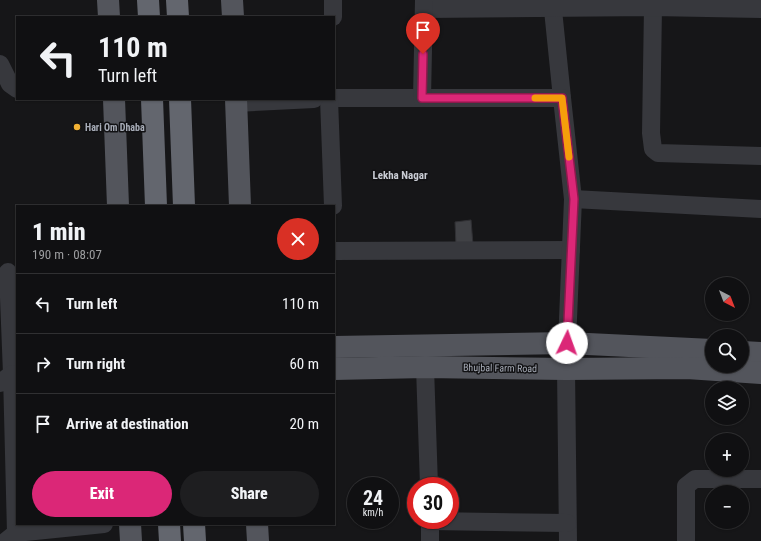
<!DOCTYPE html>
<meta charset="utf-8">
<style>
body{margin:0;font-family:"Roboto Condensed",sans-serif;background:#1e1e20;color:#f1f3f6;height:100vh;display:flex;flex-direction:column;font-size:15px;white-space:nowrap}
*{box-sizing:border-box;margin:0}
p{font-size:13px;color:#9c9d9f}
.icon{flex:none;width:22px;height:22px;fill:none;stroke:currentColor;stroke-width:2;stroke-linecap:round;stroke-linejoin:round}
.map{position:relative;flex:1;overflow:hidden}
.drawer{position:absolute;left:16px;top:205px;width:319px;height:320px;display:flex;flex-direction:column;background:#101012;border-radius:0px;box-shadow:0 1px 3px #0004,0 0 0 1px #303032}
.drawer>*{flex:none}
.hud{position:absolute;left:16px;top:16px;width:319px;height:84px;border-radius:0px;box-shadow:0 1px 3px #0004,0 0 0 1px #303032;background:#101012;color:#f1f3f6;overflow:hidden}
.needle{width:26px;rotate:138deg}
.fabs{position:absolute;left:705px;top:277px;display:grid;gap:8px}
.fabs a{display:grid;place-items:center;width:44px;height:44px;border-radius:50%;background:#101012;box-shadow:0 1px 3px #0004,0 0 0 1px #303032;font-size:20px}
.speed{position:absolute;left:347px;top:477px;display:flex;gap:8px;font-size:20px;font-weight:700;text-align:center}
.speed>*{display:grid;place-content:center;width:52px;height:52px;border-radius:50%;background:#101012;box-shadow:0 1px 3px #0004,0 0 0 1px #303032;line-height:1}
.speed small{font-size:10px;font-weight:400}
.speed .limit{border:6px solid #d22;background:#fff;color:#111}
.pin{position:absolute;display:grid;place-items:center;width:34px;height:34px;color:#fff;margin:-41px -17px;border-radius:50% 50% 50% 0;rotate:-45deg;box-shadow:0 0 4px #0007}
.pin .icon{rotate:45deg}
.me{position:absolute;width:44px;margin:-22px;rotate:3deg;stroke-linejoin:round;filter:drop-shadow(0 0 3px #0008)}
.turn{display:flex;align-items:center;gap:14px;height:84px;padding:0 16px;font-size:18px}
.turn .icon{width:52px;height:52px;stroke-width:2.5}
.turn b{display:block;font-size:28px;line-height:34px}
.round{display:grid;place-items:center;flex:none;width:42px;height:42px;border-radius:21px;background:#1e1e20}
.headline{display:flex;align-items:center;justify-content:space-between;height:68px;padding:0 16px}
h1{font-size:24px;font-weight:800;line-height:30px}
.primary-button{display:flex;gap:8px;margin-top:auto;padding:8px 16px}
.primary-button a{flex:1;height:46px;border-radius:24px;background:#db2777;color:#fff;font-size:16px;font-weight:800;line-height:46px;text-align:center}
.primary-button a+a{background:#1e1e20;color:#f1f3f6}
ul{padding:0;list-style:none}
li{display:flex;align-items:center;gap:12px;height:60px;padding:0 16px;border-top:1px solid #303032}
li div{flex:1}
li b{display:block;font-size:15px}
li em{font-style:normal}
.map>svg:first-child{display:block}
.building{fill:#404145;stroke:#303034}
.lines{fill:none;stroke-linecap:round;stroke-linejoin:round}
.minor{stroke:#37383d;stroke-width:18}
.major{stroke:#53555c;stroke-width:22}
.highway{stroke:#63666e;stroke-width:22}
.route-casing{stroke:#8e194d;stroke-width:10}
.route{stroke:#db2777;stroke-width:7}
.slow{stroke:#f59e0b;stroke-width:7}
.poi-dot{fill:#f2b134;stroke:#111113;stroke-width:1.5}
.labels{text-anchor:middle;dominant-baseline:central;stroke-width:3;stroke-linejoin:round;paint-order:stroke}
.poi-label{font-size:10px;font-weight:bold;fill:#a8adb8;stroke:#111113;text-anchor:start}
.street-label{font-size:10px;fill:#a8adb8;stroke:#111113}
.neighbourhood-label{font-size:11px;font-weight:bold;fill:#c9ccd4;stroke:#111113}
</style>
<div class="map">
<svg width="761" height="541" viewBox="0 0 761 541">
<rect width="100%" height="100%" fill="#161618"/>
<path class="building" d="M471,220L473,245L456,246L455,222Z"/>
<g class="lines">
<g class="minor">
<path d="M552,0L562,98"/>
<path d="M653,7L651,133L653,149L658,153L761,156"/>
<path d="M424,9L653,7L761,9"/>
<path d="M333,17V0"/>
<path d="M0,64L10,84L17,89"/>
<path d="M334,98H562L573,199"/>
<path d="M422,98L424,0"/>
<path d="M329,99L333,206"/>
<path d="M236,103L314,99"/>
<path d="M334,251L571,250"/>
<path d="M8,272L12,374"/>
<path d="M567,343L573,199L761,209"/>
<path d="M425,367L429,486"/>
<path d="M566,369L568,541"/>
<path d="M0,383L12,374L16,533L6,541"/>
<path d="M430,521L567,523"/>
<path d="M16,541V533L104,524"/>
<path d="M430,541V520"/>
<path d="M686,541V486L695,479H761"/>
</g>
<g class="major">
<path d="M108,0L109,17"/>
<path d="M232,0L233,17"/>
<path d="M114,99L118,206"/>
<path d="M236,99L240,206"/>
<path d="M334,347L567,343L712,350"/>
<path d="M742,352L761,353"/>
<path d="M334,369L425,367L566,369L687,368L761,373"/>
<path d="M130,524L131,541"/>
<path d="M257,524L258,541"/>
</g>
<g class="highway">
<path d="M148,0L149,17"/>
<path d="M177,0L178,17"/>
<path d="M152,99L156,206"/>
<path d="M180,99L184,206"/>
<path d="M169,524L170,541"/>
<path d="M194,524L195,541"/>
</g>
</g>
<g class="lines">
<defs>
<path id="route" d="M423,54L422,98H562L574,199L567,343"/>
</defs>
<use href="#route" class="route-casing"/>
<use href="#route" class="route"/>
<path class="slow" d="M535,98H562L569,157"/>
</g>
<circle class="poi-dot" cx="77" cy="127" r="4"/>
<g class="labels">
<g class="poi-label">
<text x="85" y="127">Hari Om Dhaba</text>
</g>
<g class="street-label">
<text transform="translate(500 368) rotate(1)">Bhujbal Farm Road</text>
</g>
<g class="neighbourhood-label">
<text x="400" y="175">Lekha Nagar</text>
</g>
</g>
</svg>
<div class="fabs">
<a><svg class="needle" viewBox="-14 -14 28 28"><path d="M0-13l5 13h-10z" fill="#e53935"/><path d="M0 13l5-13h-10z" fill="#9c9d9f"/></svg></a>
<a><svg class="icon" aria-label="search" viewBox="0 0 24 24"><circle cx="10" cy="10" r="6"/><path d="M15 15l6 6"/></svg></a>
<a><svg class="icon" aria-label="layers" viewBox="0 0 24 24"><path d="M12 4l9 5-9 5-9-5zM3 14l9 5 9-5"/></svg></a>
<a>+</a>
<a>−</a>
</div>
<div class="speed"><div>24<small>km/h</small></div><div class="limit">30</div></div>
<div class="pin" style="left:423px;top:54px;background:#d93025"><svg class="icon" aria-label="arrive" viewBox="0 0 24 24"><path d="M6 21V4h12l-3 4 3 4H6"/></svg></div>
<svg class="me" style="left:567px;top:343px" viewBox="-20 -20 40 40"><circle r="19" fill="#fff"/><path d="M0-13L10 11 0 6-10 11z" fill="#db2777"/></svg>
<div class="hud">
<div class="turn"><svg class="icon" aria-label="left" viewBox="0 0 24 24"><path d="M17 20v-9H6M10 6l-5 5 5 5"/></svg><div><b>110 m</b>Turn left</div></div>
</div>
<section class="drawer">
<div class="headline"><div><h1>1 min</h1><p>190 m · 08:07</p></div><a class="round" style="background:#d93025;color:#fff"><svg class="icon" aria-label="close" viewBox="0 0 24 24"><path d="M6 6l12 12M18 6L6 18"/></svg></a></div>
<ul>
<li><svg class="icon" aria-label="left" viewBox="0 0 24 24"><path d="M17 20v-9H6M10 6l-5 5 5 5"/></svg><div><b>Turn left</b></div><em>110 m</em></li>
<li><svg class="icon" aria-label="right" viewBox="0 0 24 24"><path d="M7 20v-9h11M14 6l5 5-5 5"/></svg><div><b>Turn right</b></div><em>60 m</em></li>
<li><svg class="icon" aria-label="arrive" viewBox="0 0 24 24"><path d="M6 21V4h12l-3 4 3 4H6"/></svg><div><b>Arrive at destination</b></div><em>20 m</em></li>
</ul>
<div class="primary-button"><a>Exit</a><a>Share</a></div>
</section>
</div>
